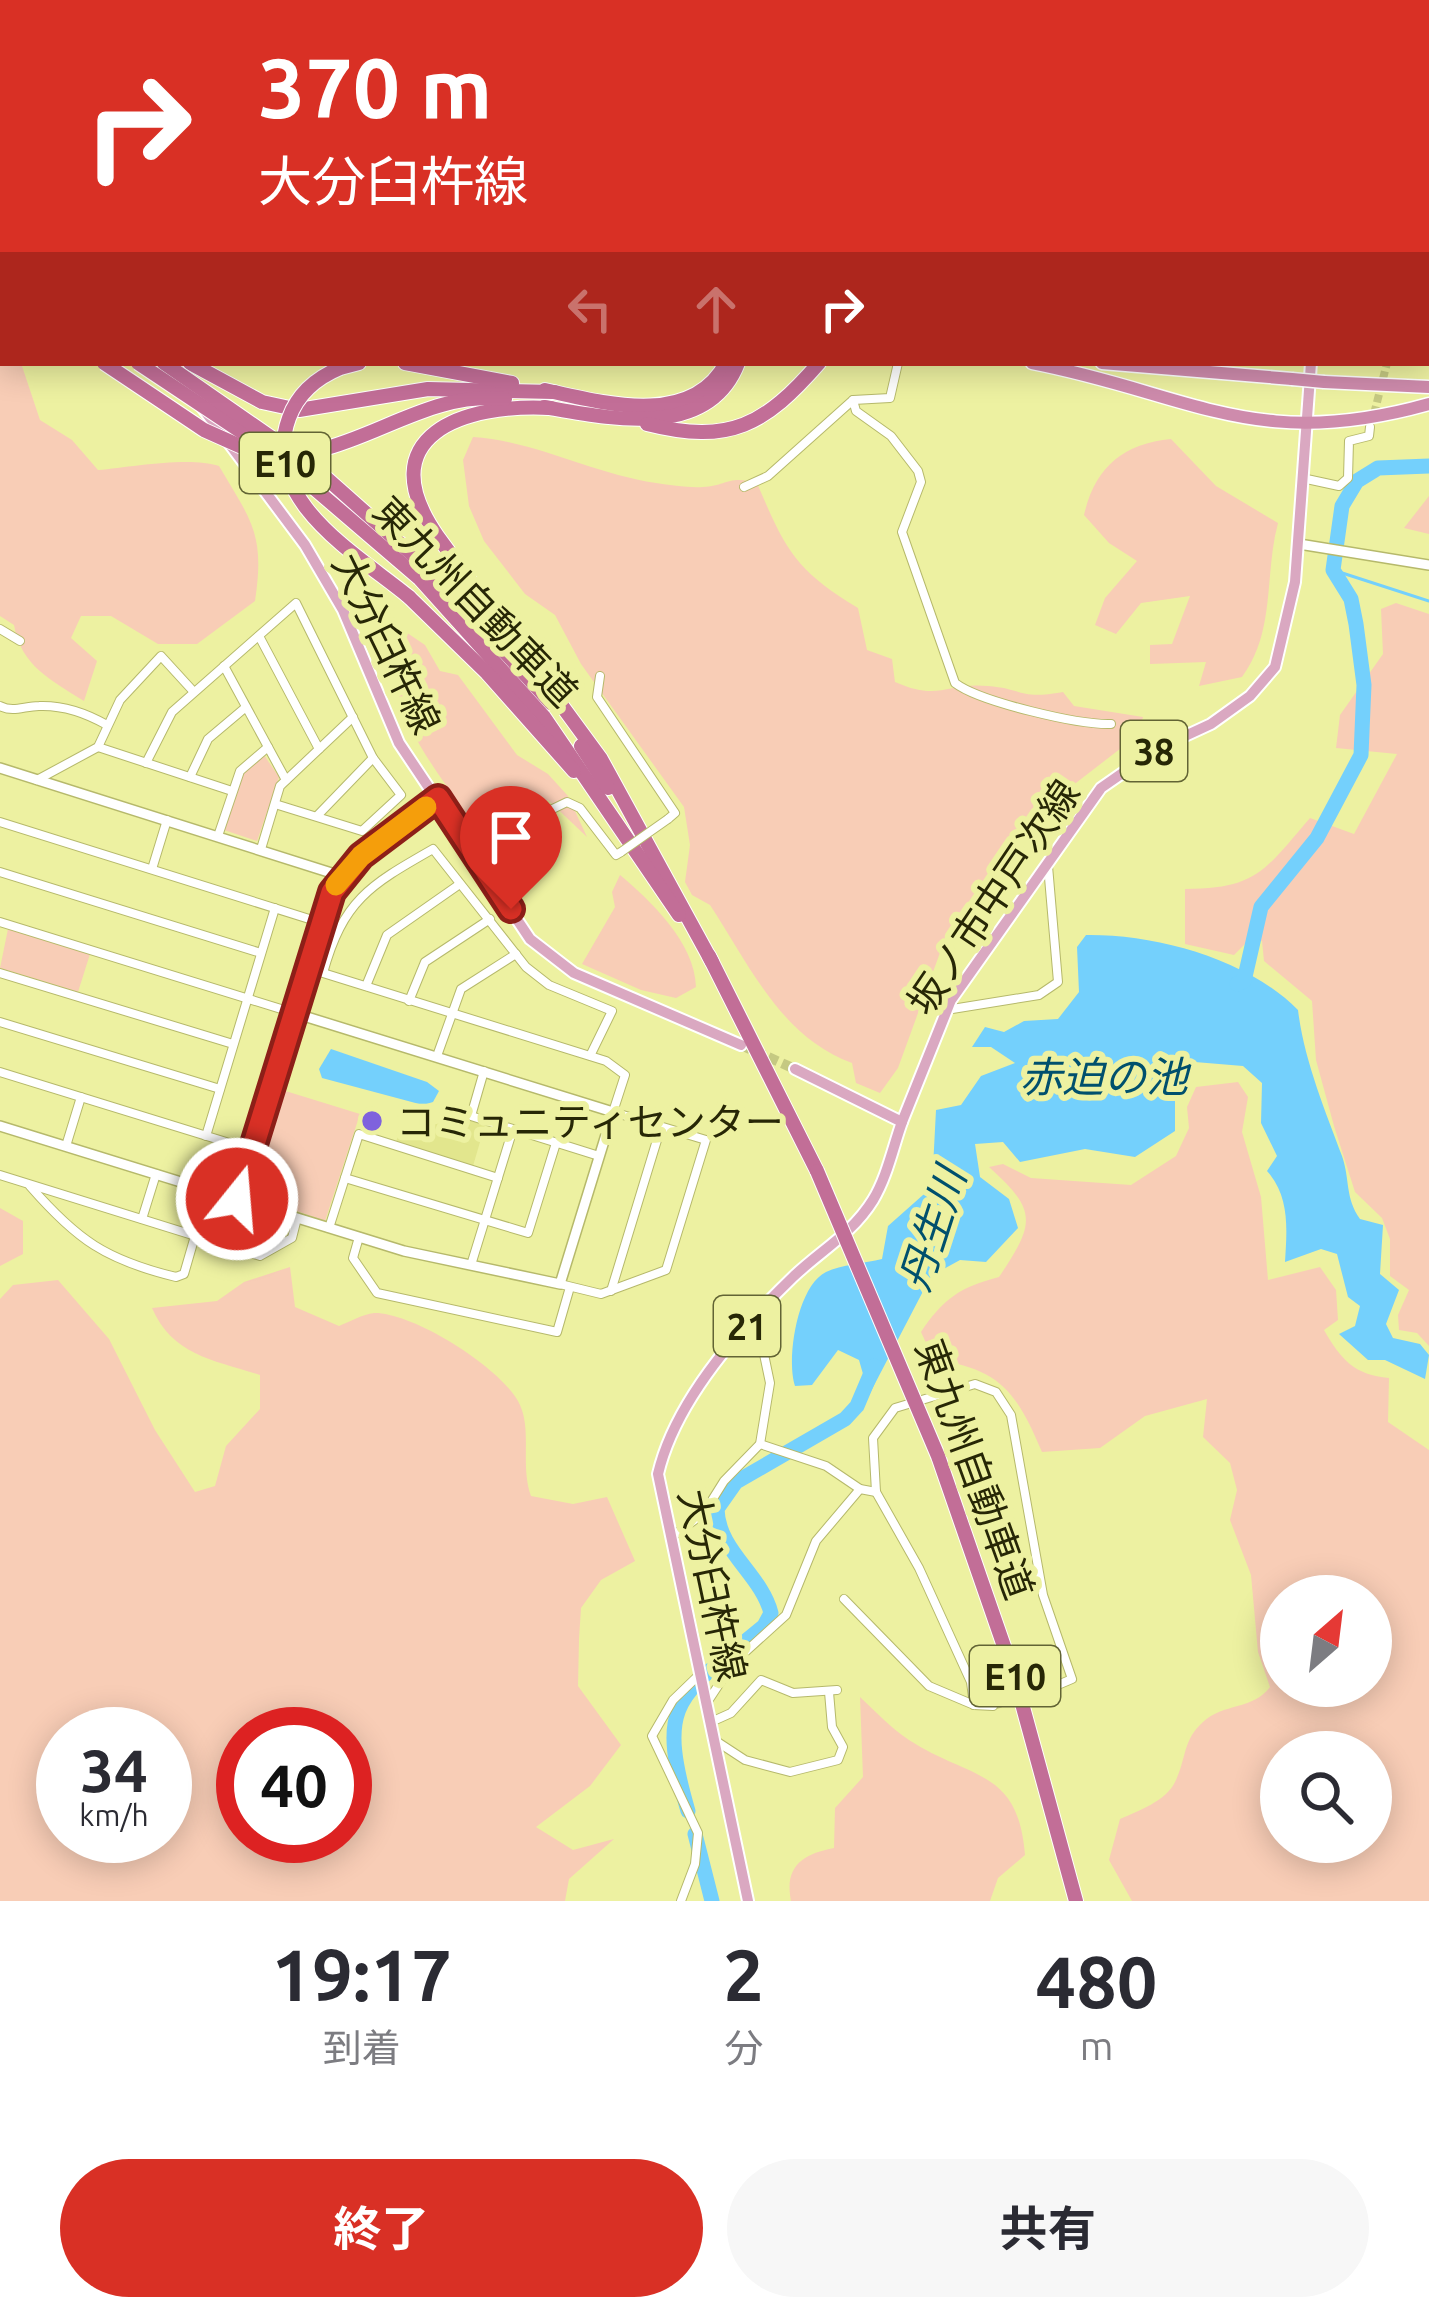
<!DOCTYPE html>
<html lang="ja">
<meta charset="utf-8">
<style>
body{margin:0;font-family:Ubuntu,"Noto Sans JP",sans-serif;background:#f7f7f7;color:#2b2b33;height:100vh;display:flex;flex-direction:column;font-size:45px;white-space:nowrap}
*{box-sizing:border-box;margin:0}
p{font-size:39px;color:#7c7c81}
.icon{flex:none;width:66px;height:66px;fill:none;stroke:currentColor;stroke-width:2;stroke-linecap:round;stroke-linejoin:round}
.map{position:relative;height:1901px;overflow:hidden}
.side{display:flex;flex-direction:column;background:#fff;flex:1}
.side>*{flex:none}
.hud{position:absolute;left:0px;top:0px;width:1431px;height:366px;box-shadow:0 6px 30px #0003;background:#d93025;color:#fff;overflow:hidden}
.needle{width:78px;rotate:28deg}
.controls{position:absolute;left:1260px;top:1575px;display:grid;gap:24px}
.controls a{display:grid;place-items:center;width:132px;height:132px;border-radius:50%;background:#fff;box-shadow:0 6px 30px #0003;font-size:60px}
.speed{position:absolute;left:36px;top:1707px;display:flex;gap:24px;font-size:60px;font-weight:700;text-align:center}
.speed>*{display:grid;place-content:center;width:156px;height:156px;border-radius:50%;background:#fff;box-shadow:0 6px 30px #0003;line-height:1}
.speed small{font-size:30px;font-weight:400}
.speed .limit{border:18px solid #d22;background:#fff;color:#111}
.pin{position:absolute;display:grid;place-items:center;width:102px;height:102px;color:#fff;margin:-123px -51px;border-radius:50% 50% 50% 0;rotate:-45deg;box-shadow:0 0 12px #0007}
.pin .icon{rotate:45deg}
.me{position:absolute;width:132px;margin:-66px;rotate:17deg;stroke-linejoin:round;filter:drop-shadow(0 0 9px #0008)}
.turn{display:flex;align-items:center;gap:42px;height:252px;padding:0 60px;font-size:54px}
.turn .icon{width:156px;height:156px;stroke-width:2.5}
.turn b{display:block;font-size:84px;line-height:102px}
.lanes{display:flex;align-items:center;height:114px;padding:0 60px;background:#0003;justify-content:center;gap:60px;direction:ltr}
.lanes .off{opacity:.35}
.eta{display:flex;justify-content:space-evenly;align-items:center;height:204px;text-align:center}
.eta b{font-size:72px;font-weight:700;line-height:84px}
.primary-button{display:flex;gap:24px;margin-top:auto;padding:24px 60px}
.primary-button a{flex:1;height:138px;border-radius:72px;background:#d93025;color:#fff;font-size:48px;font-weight:700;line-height:138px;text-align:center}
.primary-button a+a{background:#f7f7f7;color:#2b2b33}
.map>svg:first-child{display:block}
.built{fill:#e2e68d}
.green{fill:#f8cdb6;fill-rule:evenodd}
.water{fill:#74d0fc}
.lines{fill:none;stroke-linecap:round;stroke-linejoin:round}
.stream{stroke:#74d0fc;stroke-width:3}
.river{stroke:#74d0fc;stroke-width:15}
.minor-tunnel{stroke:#c5c982;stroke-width:8;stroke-dasharray:8 4;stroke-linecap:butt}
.primary-tunnel{stroke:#c5c982;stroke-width:10;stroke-dasharray:10 5;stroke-linecap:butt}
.minor-casing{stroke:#b6b96b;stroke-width:10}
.tertiary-casing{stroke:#b6b96b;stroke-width:12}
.primary-casing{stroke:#fff;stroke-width:14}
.trunk-casing{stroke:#fff;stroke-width:15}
.motorway-casing{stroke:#fff;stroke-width:16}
.minor{stroke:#fff;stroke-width:8}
.tertiary{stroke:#fff;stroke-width:9}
.primary{stroke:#daa8c1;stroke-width:10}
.trunk{stroke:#ce8bac;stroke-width:12}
.motorway{stroke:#c26e97;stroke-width:14}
.minor-bridge-casing{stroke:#b6b96b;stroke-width:10;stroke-linecap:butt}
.trunk-bridge-casing{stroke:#fff;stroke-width:15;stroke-linecap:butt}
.motorway-bridge-casing{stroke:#fff;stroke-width:16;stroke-linecap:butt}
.minor-bridge{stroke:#fff;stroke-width:8}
.trunk-bridge{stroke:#ce8bac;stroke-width:12}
.motorway-bridge{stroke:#c26e97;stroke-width:14}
.route-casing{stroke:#8d1f18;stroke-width:30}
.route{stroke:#d93025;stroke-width:21}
.slow{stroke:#f59e0b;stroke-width:21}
.poi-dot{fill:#7f62dd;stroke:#edf1a1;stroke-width:4.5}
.labels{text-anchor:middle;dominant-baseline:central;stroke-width:12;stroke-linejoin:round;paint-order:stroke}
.shield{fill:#edf1a1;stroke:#626434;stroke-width:3}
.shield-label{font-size:36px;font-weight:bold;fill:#272706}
.street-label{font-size:39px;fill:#272706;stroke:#edf1a1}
.poi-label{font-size:39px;fill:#272706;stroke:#edf1a1;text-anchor:start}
.water-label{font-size:42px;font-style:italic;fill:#00506d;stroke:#edf1a1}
</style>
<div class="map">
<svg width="1429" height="1901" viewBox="0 0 1429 1901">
<rect width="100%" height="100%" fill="#edf1a1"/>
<path class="built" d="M461,1118L485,1125L473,1166L396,1142L402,1125L416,1129Z"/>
<g class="green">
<path d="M492,0H730V3H493Z"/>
<path d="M0,340L3,363H21L40,420L72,440L98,470C131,467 190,456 219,466C252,522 265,534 255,601L197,644H158L111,616H81L71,638L97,661L84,701C51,680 21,666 14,625L0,616Z"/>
<path d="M473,437C535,441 593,474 656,483C671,485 688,488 703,487C727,486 728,475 757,483C785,549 795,570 858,608L867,650L892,659L895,682C940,702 946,682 988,686C1025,689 1019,700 1063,692L1074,706L1143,717L1138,735L1028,820L1009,862L945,939L898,1068L880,1093L856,1083L852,1063C781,1037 750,966 710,905L692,895L685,882L690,845L684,807L581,664L555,615L525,594L484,541L469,506L463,460Z"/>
<path d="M1171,439L1216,486L1278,523C1264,575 1276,631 1242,677L1199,686L1206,662L1150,664V645L1172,644L1190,596L1141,603L1116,634L1095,625L1105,598L1137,561L1109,543L1084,515C1095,467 1123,444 1171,439Z"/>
<path d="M1429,496V534L1404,528Z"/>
<path d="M1396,603L1429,614V1346L1417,1333L1399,1330L1398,1315L1409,1290L1390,1276V1239L1382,1218L1355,1192L1334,1126L1316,1060L1312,1001L1264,961L1262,941L1246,943L1234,955L1185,944V889C1257,889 1265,870 1310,818L1354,834L1397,754L1336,748L1340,715L1383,654L1381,609Z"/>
<path d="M394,624L425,645L440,671L458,675L517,755L548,774L568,796L587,837L548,800L479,832C429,758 386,718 394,624Z"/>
<path d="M264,755L279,777L257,841L224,830L243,773Z"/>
<path d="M620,875C651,901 695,943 696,987L676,998L641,990L582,964L615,907L612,892Z"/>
<path d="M8,929L90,954L78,992L0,968Z"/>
<path d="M1238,1082L1248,1097L1242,1132L1261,1197L1268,1280L1320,1267L1336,1290L1338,1320L1324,1330C1341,1360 1355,1375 1389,1378L1388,1422L1429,1450V1901H1132L1109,1860L1120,1819C1138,1811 1166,1801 1175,1782C1187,1758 1182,1741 1203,1722C1223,1703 1253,1710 1270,1687L1258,1652L1251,1575L1230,1520L1237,1490L1230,1463L1203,1437L1207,1399L1145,1416L1100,1448L1042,1452C1017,1393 1000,1368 934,1360L921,1332C943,1299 960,1287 999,1277C1035,1223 1038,1211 989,1167L1003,1164L1031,1178L1131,1185L1176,1156L1189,1128L1187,1107L1196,1087ZM1281,1596H1371V1686H1281ZM1281,1752H1371V1842H1281Z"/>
<path d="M279,1089L360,1114L325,1221L246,1193Z"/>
<path d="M0,1208L23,1221V1254L0,1266Z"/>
<path d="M290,1267L295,1307L339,1326C349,1322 363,1314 374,1313C413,1312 504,1369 520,1405C532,1432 520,1465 531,1496L573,1504L607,1497L635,1561L601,1580L581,1608L579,1639L578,1686L621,1745L590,1786L536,1827L573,1850L614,1839L569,1879L565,1901H0V1299L13,1285L58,1280L109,1339L155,1430L195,1492L215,1486L226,1446L260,1409V1375C214,1360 173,1356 152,1308L217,1301L244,1282ZM63,1734H165V1836H63ZM243,1734H345V1836H243Z"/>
<path d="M860,1697C876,1712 892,1729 909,1740C971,1780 1018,1768 1025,1855L998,1878L990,1901H791C784,1866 803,1854 834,1848L835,1808L863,1777Z"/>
</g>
<g class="water">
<path d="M1086,935C1156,934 1248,959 1298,1010C1304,1060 1325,1110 1342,1156C1350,1179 1345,1198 1360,1219L1383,1225L1380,1274L1399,1290L1386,1324L1393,1338L1420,1344L1429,1355L1425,1379L1385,1360H1368L1339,1334L1355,1326L1360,1306L1348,1297L1337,1254L1321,1249L1285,1262C1287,1229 1290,1197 1267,1171L1277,1156L1261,1123L1262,1083L1243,1066L1183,1061L1175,1097V1131L1135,1157L1085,1149L1020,1162L1003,1142L975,1144L980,1177L1009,1199L1018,1228L986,1262L960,1260L931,1276L869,1395L859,1360L838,1350L812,1385L795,1386C786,1360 797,1286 826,1272C841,1265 865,1263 882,1259L888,1226L932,1187L936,1110L961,1105L981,1076L1015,1063L991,1047H972L985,1027L1004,1032L1024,1021L1058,1019L1079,992L1077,947Z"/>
<path d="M331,1049L427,1082L439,1091L433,1102L423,1105L322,1078L319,1069Z"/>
</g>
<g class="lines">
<path class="stream" d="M1333,570L1429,601"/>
<g class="river">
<path d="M1237,984L1244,981L1261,907L1317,838L1361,755L1364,685L1356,624L1351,599L1333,570L1342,506L1357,481L1378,468L1429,466"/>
<path d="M688,1811C655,1698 680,1696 764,1626L771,1613C761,1574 718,1551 717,1509L736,1482L845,1419L857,1406L874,1366"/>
<path d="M695,1834L712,1901"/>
</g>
<g class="minor-tunnel">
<path d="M1374,414L1387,363"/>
<path d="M993,1706L1046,1690"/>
</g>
<path class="primary-tunnel" d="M741,1045L795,1069"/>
<defs>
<g id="minor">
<path d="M880,0L881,3"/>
<path d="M182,3L184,0"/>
<path d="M403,3L404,0"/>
<path d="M1104,3L1108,0"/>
<path d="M1382,3L1386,0"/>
<path d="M1428,109H1429"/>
<path d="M0,163L3,161"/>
<path d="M1428,335H1429"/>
<path d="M853,400L856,411L891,436L918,471L921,482L902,532L955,683C980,702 1079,725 1111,724"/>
<path d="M1302,478L1339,486L1348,478L1349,441L1369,436L1370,427"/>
<path d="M744,487L768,476L853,400L890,398L898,363"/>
<path d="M0,629L20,641"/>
<path d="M259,636L319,749"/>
<path d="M224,666L286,780"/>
<path d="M600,676L597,697L675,813L668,819"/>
<path d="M0,706C14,713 24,706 39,706C64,705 86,713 107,725"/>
<path d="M98,747L232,791"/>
<path d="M146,763L172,712L296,603L373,758L401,795L362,831L275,804"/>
<path d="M190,777L208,739L246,707"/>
<path d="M37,780L98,747L120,700L161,656L193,691"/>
<path d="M317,816L373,758"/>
<path d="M0,822L322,923"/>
<path d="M218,836L240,771L268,747"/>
<path d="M472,848L567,802L580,808L616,855L621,852"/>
<path d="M261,849L280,786L353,717"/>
<path d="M152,869L167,820"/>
<path d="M0,872L261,953"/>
<path d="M0,922L294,1013"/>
<path d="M0,973L233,1044"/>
<path d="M366,986L387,935L457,886"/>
<path d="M409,1001L425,962L490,919"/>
<path d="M946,1010L1039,995L1058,982L1048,866"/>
<path d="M0,1022L220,1089"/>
<path d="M437,1056L461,989L516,954"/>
<path d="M484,1071L471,1116L599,1156"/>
<path d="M0,1072L252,1150"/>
<path d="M206,1136L275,908"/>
<path d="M66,1146L81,1097"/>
<path d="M0,1175L260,1256L292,1238L297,1218"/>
<path d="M345,1178L528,1233L556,1143"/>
<path d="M30,1186C77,1240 106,1260 176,1277L184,1274L195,1236"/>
<path d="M142,1219L156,1174"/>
<path d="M329,1228L359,1134L498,1178"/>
<path d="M359,1237L353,1258L377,1293L557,1332L570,1287"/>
<path d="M471,1265L513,1129"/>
<path d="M560,1284L601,1294L666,1270L706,1140L613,1112L625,1075L606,1061L323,973C343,900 370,885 433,849L526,967L549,985L612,1011L590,1056"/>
<path d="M611,1291L661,1127"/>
<path d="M760,1444L826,1466L860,1489L876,1492"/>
<path d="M673,1536L704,1513L724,1481L760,1444L770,1383L756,1316"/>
<path d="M844,1599L929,1686L974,1705"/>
<path d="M708,1701L733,1663L786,1615L816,1541L860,1489"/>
<path d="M993,1706L974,1705L971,1682L919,1568L876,1492L873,1438L895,1408L975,1384L996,1392L1011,1415L1043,1595L1072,1679L1046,1690"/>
<path d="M711,1722L731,1713L761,1680L793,1693L837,1690"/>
<path d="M716,1741L745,1760L790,1772L838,1760L843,1747L832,1727L829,1692"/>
<path d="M681,1901L695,1864L698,1833L652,1736L673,1700L700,1674"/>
</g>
<g id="tertiary">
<path d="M1299,544L1429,565"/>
<path d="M0,768L341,876"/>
<path d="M0,1126L404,1251L560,1284L613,1112L294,1013"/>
<path d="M237,1199L332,892L361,856L438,798"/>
</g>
<g id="primary">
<path d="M114,3V0"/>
<path d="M1428,215H1429"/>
<path d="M178,375L305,545L343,610L399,743L530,939L574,973L741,1045"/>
<path d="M902,1122L951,1000L1101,788L1157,749L1211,724L1250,696L1275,667L1295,582L1311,363"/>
<path d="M748,1901L658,1474C675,1401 740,1328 793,1277C820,1251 852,1234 873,1200C887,1177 893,1147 902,1122L795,1069"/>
</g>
<g id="trunk">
<path d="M0,245H3"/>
<path d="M1428,354H1429"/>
<path d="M1032,363C1192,394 1255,453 1429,404"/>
<path d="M1102,363L1292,379"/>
<path d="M1324,382L1429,387"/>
</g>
<g id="motorway">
<path d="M0,277L3,278"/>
<path d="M0,301L3,303"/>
<path d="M190,363L262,402L299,410L428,389L554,392"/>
<path d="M405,363L512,383"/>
<path d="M340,368L359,363"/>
<path d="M545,390C603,403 692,428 726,363"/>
<path d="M544,407C607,418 708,441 738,363"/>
<path d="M551,408C465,403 367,435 438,537L601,759L712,962"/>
<path d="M647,424C730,445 765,425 819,363"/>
<path d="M251,451C343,473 413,388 505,399"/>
<path d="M430,570L551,703"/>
<path d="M420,579L544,717L679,915"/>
<path d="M409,597L487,673L574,771"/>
<path d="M581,746L608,788"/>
<path d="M709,956L817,1171"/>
<path d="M938,1456L1015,1678L1076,1901"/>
</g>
</defs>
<use href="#minor" class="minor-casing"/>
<use href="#tertiary" class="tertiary-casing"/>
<use href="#primary" class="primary-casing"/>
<use href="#trunk" class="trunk-casing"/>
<use href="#motorway" class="motorway-casing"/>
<use href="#minor" class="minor"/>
<use href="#tertiary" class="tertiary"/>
<use href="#primary" class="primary"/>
<use href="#trunk" class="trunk"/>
<use href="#motorway" class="motorway"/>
<defs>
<path id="minor-bridge" d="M621,852L668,819"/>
<path id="trunk-bridge" d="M1292,379L1324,382"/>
<g id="motorway-bridge">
<path d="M104,363L204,430L251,451"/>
<path d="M138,363L273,453L420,579"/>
<path d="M164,363L315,468L430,570"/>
<path d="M340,368C316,378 298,393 289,418C259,500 357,554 409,597"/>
<path d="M817,1171L938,1456"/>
</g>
</defs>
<use href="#minor-bridge" class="minor-bridge-casing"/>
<use href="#trunk-bridge" class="trunk-bridge-casing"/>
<use href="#motorway-bridge" class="motorway-bridge-casing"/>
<use href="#minor-bridge" class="minor-bridge"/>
<use href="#trunk-bridge" class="trunk-bridge"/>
<use href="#motorway-bridge" class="motorway-bridge"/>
</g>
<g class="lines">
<defs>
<path id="route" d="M237,1199L332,892L361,856L438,798L511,909"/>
</defs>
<use href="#route" class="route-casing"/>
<use href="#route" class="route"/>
<path class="slow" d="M336,885L361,856L426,807"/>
</g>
<circle class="poi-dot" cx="372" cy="1121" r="12"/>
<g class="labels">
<g class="shield">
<rect x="240" y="433" width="90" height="60" rx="9"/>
<rect x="1121" y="721" width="66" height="60" rx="9"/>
<rect x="714" y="1296" width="66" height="60" rx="9"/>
<rect x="970" y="1646" width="90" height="60" rx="9"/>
</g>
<g class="shield-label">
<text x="285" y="463">E10</text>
<text x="1154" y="751">38</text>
<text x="747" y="1326">21</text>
<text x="1015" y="1676">E10</text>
</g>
<g class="street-label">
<text transform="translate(476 601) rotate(46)">東九州自動車道</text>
<text transform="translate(387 643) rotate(64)">大分臼杵線</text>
<text transform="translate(993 897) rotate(-56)">坂ノ市中戸次線</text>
<text transform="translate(975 1469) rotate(70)">東九州自動車道</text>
<text transform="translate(713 1585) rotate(78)">大分臼杵線</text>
</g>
<g class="poi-label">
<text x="396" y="1121">コミュニティセンター</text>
</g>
<g class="water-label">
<text x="1104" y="1076">赤迫の池</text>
<text transform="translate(932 1229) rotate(-72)">丹生川</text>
</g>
</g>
</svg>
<div class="controls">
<a><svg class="needle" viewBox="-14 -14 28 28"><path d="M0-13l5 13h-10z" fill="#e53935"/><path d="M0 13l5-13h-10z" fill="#7c7c81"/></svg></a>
<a><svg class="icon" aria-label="search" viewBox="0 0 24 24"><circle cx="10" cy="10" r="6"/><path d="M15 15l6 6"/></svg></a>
</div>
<div class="speed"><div>34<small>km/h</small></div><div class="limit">40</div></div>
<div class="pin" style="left:511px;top:909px;background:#d93025"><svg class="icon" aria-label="arrive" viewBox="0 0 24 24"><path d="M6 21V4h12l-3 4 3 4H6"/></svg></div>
<svg class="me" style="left:237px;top:1199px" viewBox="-20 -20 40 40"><circle r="17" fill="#d93025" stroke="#fff" stroke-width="3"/><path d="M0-11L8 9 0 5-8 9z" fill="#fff"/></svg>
<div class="hud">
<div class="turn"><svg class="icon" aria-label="right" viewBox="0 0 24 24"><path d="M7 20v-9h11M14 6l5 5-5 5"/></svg><div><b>370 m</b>大分臼杵線</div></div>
<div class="lanes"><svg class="icon off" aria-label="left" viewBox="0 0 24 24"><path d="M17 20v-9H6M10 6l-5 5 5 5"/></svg><svg class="icon off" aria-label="ahead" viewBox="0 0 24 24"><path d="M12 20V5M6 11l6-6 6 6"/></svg><svg class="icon" aria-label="right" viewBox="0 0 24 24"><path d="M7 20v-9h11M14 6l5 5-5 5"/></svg></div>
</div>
</div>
<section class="side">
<div class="eta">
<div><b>19:17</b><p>到着</p></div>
<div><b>2</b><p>分</p></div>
<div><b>480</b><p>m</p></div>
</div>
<div class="primary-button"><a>終了</a><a>共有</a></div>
</section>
